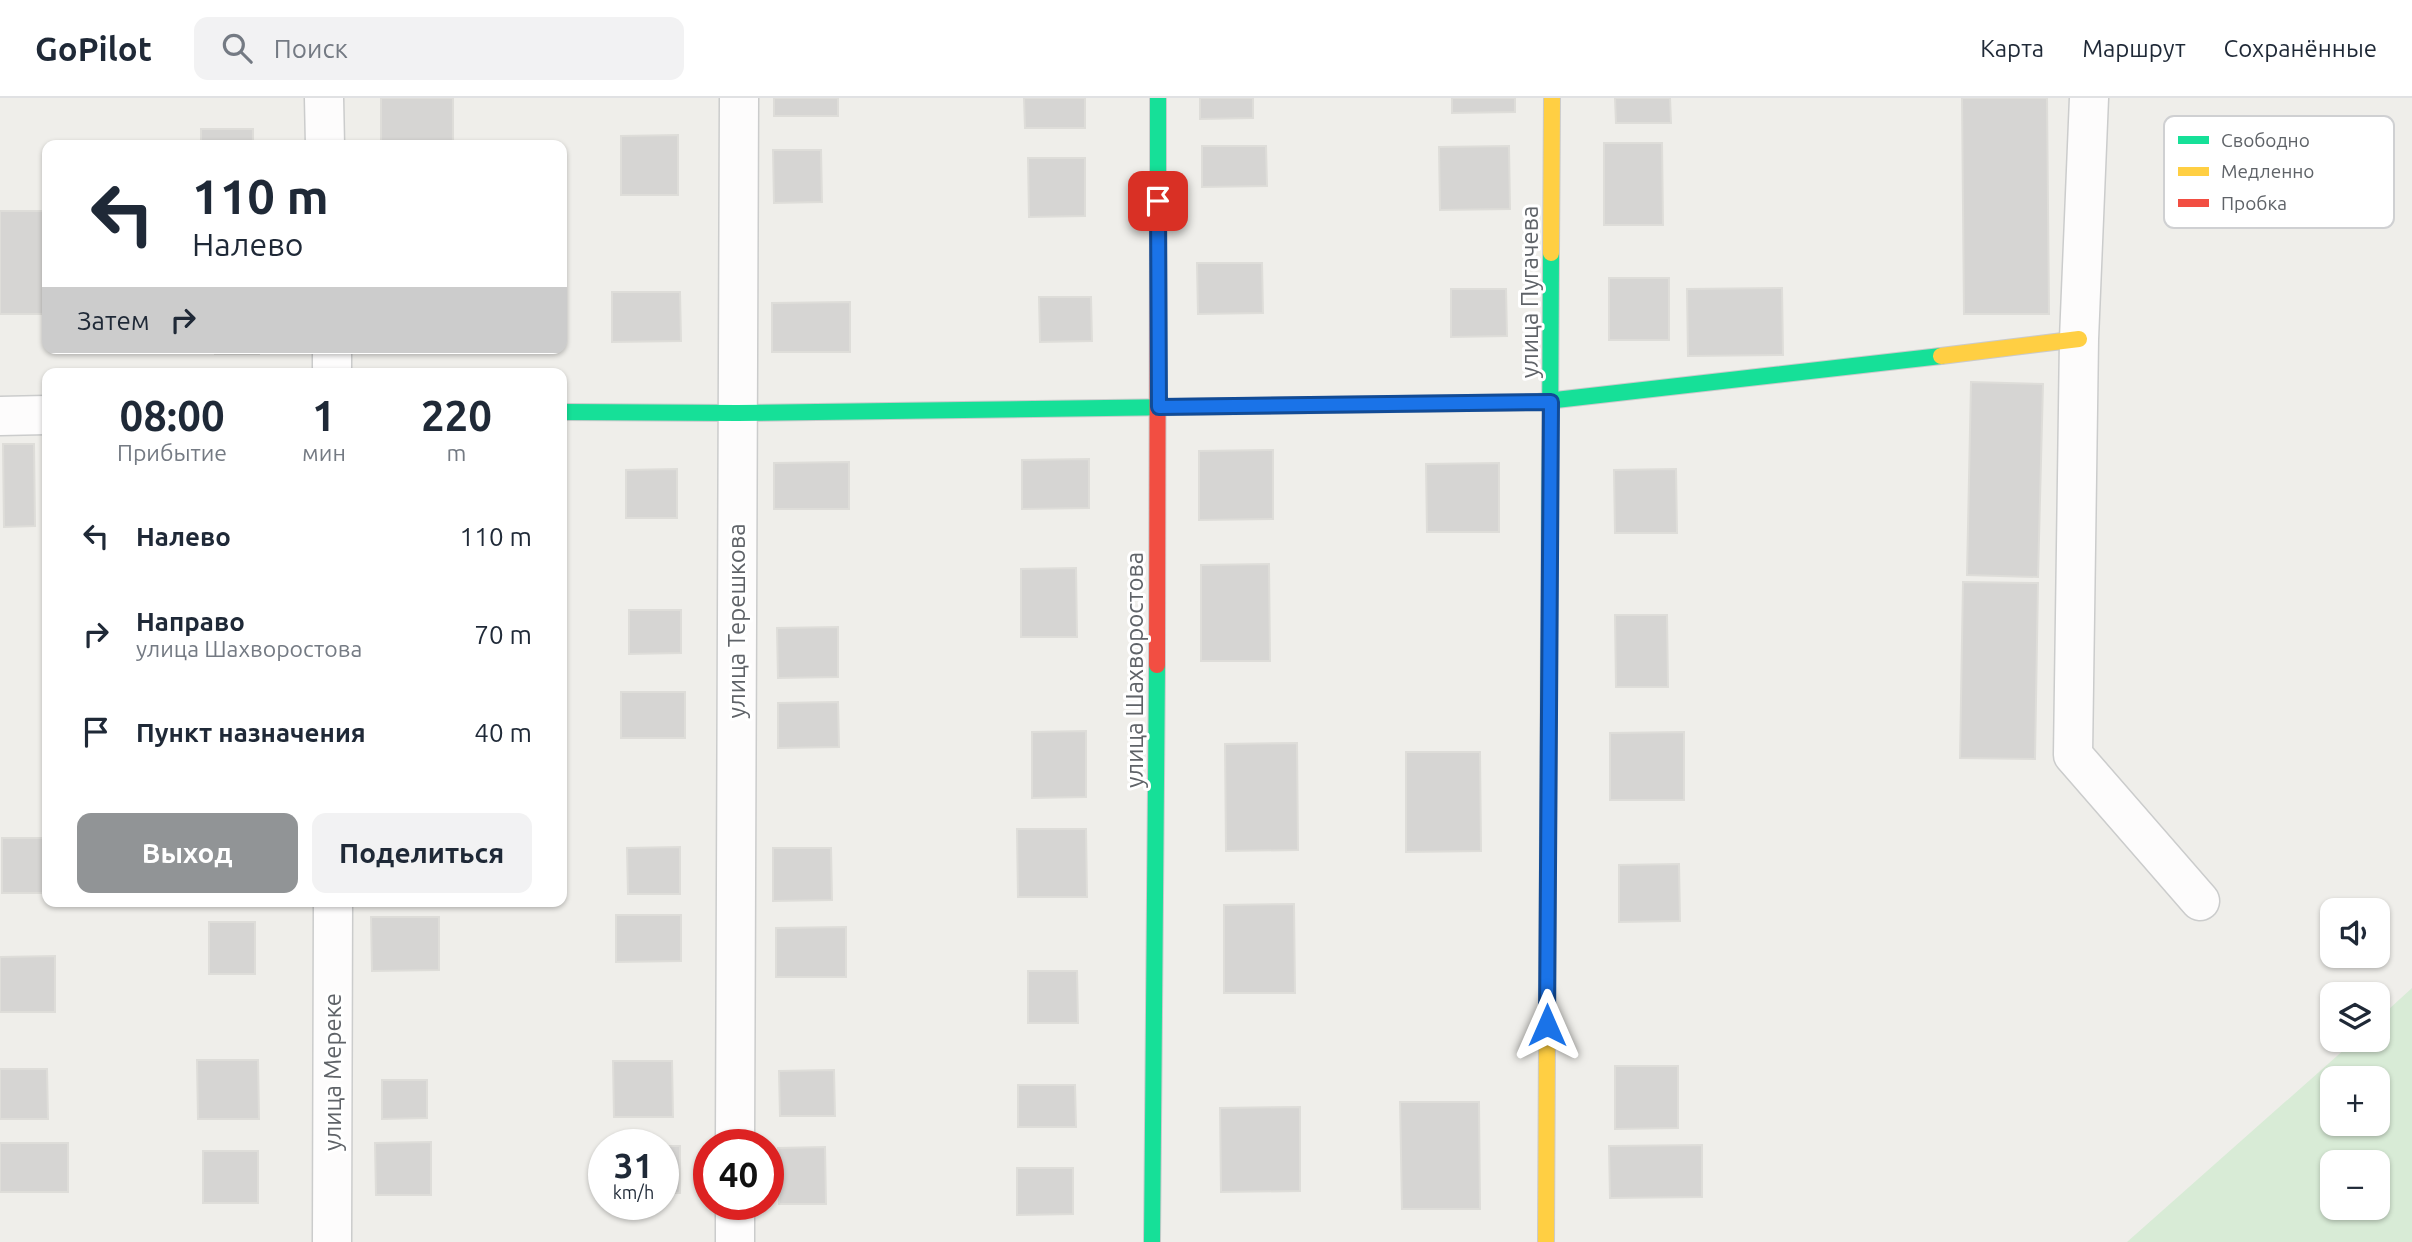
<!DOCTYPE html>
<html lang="ru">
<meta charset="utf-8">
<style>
body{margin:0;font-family:Ubuntu,sans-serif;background:#f2f2f3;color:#1f2937;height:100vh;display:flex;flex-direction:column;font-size:26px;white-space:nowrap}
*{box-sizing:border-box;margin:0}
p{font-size:23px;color:#747a83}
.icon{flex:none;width:38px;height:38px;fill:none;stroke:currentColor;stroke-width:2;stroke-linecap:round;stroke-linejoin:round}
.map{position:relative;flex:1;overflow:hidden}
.sheet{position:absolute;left:42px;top:270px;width:525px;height:539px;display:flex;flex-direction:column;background:#fff;border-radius:14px;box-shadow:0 2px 5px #0004}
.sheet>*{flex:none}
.top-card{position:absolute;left:42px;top:42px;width:525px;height:214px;border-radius:14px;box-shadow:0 2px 5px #0004;background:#fff;color:#1f2937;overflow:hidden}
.tools{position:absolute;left:2320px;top:800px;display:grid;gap:14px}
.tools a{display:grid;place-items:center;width:70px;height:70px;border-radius:14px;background:#fff;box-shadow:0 2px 5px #0004;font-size:35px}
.speed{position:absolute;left:588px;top:1031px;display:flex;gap:14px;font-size:35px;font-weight:700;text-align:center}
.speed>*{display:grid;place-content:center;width:91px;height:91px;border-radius:50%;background:#fff;box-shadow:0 2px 5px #0004;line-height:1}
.speed small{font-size:18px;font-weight:400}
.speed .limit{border:10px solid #d22;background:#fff;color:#111}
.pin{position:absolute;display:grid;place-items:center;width:60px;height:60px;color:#fff;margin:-30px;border-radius:14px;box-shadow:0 4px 10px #0006}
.me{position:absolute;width:77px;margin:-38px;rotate:0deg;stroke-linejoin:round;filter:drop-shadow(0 0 5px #0008)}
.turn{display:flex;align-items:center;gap:24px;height:147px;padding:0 35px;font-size:32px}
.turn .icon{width:91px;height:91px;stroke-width:2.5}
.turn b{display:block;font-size:49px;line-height:60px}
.then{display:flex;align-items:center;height:66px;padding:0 35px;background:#0003;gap:14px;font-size:26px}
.eta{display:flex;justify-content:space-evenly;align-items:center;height:119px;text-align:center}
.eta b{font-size:42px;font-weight:700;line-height:49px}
.button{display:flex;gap:14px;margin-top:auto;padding:14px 35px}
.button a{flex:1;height:80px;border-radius:14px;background:#919496;color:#fff;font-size:28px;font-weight:700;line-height:80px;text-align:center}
.button a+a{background:#f2f2f3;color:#1f2937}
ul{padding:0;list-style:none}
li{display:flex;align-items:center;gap:21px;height:98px;padding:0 35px}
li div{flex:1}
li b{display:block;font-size:26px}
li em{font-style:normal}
header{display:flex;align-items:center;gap:42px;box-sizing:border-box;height:98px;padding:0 35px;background:#fff;border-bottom:2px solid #e0e1e3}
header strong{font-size:33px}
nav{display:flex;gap:38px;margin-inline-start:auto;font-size:24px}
.search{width:490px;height:63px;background:#f2f2f3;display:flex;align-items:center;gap:18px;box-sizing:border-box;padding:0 24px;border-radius:14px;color:#747a83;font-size:26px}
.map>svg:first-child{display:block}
.green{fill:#d8ebd6;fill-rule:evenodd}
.building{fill:#d6d5d3;stroke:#deddd9;stroke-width:2}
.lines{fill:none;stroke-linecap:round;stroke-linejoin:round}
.street-casing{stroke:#cbcccc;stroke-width:41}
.fast-casing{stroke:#cacacb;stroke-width:18}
.slow-casing{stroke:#cacacb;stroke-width:18}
.jam-casing{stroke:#cacacb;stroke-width:18}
.street{stroke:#fdfcfc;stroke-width:38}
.fast{stroke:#16e098;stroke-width:16}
.slow{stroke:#ffcf43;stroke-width:16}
.jam{stroke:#f24e42;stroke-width:16}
.route-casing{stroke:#114b97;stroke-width:18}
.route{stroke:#1a73e8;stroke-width:12}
.labels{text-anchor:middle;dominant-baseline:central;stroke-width:6;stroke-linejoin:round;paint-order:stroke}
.street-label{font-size:24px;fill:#5f6368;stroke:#fff}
.key{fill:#fff;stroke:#cfd0d2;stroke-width:2}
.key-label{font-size:19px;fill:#5f6368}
</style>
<header>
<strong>GoPilot</strong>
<div class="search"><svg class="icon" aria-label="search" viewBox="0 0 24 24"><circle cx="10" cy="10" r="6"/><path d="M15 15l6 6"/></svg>Поиск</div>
<nav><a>Карта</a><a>Маршрут</a><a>Сохранённые</a></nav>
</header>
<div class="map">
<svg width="2412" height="1144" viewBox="0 0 2412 1144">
<rect width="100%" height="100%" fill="#efeeea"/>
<path class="green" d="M2412,890V1144H2127L2355,942H2378V921ZM2333,980H2378V1026H2333ZM2378,1064V1110H2333V1064Z"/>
<g class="building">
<rect x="381" y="0" width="72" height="47"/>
<rect x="774" y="0" width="64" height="18"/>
<path d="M1024,0H1085V30H1025Z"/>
<path d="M1200,0H1253V20L1200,21Z"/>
<path d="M1452,0H1515V14L1452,15Z"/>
<path d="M1615,0H1670L1671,25H1616Z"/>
<path d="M1962,0H2047L2049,216H1964Z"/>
<rect x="201" y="31" width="52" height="16"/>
<path d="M678,37V97H621V38Z"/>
<path d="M1604,45H1662L1663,127H1604Z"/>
<path d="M1202,48H1266L1267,88L1202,89Z"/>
<path d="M1509,48L1510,111L1440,112L1439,49Z"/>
<path d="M773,52H821L822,104L774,105Z"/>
<path d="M1028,60H1085V118L1029,119Z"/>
<rect x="0" y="113" width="47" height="103"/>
<path d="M1197,165H1262L1263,215L1198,216Z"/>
<rect x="1609" y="180" width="60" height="62"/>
<path d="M1782,190L1783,257L1688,258L1687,191Z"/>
<path d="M1451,191H1506L1507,238L1451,239Z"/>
<path d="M612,194H680L681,243L612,244Z"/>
<path d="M1039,199H1091L1092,243L1040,244Z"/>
<path d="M850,204V254H772V205Z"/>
<rect x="215" y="250" width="44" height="6"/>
<rect x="364" y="250" width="74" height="4"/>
<path d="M1971,284L2043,286L2038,479L1967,477Z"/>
<path d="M3,346H34L35,428L4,429Z"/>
<path d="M1273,352V421L1199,422V353Z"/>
<path d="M1089,361V410L1022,411V362Z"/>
<path d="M849,364V411H774V365Z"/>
<path d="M1499,365V434H1427L1426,366Z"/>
<path d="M677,371V420H626V372Z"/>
<path d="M1676,371L1677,435H1615L1614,372Z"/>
<path d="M1269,466L1270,563H1201V467Z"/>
<path d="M1076,470L1077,539H1021V471Z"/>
<path d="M1963,484L2038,485L2035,661L1960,660Z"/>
<path d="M629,512H681V555L629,556Z"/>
<path d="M1615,517H1667L1668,589H1616Z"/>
<path d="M838,529V579L778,580L777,530Z"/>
<rect x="621" y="594" width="64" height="46"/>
<path d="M838,604L839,649L778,650V605Z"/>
<path d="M1086,633V699L1032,700V634Z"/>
<path d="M1684,634V702H1610V635Z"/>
<path d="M1297,645L1298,752L1226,753L1225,646Z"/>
<path d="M1406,654H1480L1481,753L1406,754Z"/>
<path d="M1017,731H1086L1087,799H1018Z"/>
<rect x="2" y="740" width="45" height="55"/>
<path d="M680,749V796H628L627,750Z"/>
<path d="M773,750H831L832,802L773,803Z"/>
<path d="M1679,766L1680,823L1619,824V767Z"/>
<path d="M1294,806L1295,895H1224V807Z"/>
<path d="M616,817H681V863L616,864Z"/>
<path d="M371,819H439V872L372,873Z"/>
<rect x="209" y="824" width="46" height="52"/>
<path d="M846,829V879H776V830Z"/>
<path d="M55,858V914H0V859Z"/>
<path d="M1028,873H1077L1078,925H1028Z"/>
<path d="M197,962H258L259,1021H198Z"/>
<path d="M613,963H672L673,1019H614Z"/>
<path d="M1615,968H1678V1030L1615,1031Z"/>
<path d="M0,971H47L48,1021H0Z"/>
<path d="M834,972L835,1018H780L779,973Z"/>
<path d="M382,982H427V1020L382,1021Z"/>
<path d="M1018,987H1075L1076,1029H1018Z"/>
<path d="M1400,1004H1479L1480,1111H1402Z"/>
<path d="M1300,1009V1093L1221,1094L1220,1010Z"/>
<path d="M431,1044V1097H376L375,1045Z"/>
<rect x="0" y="1045" width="68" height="49"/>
<path d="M1702,1047V1099L1610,1100L1609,1048Z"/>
<rect x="663" y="1048" width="17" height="47"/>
<path d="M825,1049L826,1106H779L778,1050Z"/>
<rect x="203" y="1053" width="55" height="52"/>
<path d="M1017,1070H1073V1116L1017,1117Z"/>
</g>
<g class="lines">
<defs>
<g id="street">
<path d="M324,0L325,47"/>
<path d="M2089,0L2079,241L2073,657L2200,803"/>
<path d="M332,250V275"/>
<path d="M0,318L47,317"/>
<path d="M735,1046L739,0"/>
<path d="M332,1144L333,803"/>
<path d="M735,1144V1106"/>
</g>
<g id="fast">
<path d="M1158,0V116"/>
<path d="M1538,304L1941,258"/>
<path d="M562,314L737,315L1249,308"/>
<path d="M1548,731L1551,155"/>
<path d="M1152,1144L1157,567"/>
</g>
<g id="slow">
<path d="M1551,155L1552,0"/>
<path d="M1941,258L2079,241"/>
<path d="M1546,1144L1548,731"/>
</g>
<g id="jam">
<path d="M1249,308L1538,304"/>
<path d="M1157,567L1158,116"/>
</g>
</defs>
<use href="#street" class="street-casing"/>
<use href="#fast" class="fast-casing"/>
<use href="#slow" class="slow-casing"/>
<use href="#jam" class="jam-casing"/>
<use href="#street" class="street"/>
<use href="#fast" class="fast"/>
<use href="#slow" class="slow"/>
<use href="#jam" class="jam"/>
</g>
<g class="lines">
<defs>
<path id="route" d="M1158,103L1159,309L1551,304L1547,927"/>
</defs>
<use href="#route" class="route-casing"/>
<use href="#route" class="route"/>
</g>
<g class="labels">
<g class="street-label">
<text transform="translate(1529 194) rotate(-90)">улица Пугачева</text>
<text transform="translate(736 523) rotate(-90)">улица Терешкова</text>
<text transform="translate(1134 572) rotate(-90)">улица Шахворостова</text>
<text transform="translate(332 974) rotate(-90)">улица Мереке</text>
</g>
</g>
<rect x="2164" y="18" width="230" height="112" rx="10" class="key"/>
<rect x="2178" y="38" width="31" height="8" fill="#16e098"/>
<rect x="2178" y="69" width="31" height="9" fill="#ffcf43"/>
<rect x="2178" y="101" width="31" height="8" fill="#f24e42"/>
<g class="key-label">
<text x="2221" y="49">Свободно</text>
<text x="2221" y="80">Медленно</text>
<text x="2221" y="112">Пробка</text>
</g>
</svg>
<div class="tools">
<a><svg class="icon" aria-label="sound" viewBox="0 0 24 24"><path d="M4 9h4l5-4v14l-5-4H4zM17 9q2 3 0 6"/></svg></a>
<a><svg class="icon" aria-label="layers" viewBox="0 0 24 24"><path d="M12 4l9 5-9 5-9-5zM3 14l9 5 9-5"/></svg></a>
<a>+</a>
<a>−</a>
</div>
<div class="speed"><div>31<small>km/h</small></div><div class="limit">40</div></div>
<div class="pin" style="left:1158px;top:103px;background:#d93025"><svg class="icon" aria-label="arrive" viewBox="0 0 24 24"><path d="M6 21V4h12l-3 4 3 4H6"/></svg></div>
<svg class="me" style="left:1547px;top:927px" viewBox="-20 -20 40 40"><path d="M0-17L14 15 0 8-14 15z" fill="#1a73e8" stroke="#fff" stroke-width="4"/></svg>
<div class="top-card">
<div class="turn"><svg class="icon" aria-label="left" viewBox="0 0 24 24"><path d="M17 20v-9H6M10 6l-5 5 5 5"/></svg><div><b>110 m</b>Налево</div></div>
<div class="then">Затем<svg class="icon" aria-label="right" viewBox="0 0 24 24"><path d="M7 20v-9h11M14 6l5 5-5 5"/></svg></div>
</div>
<section class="sheet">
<div class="eta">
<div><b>08:00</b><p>Прибытие</p></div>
<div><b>1</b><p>мин</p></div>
<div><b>220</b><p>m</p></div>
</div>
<ul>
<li><svg class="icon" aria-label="left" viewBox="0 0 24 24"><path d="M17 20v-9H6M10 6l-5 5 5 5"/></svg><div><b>Налево</b></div><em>110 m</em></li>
<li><svg class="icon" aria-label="right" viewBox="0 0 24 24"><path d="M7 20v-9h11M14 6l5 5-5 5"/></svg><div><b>Направо</b><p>улица Шахворостова</p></div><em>70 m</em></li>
<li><svg class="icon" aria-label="arrive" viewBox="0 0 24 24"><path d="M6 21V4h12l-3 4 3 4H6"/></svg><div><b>Пункт назначения</b></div><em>40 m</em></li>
</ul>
<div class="button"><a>Выход</a><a>Поделиться</a></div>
</section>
</div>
